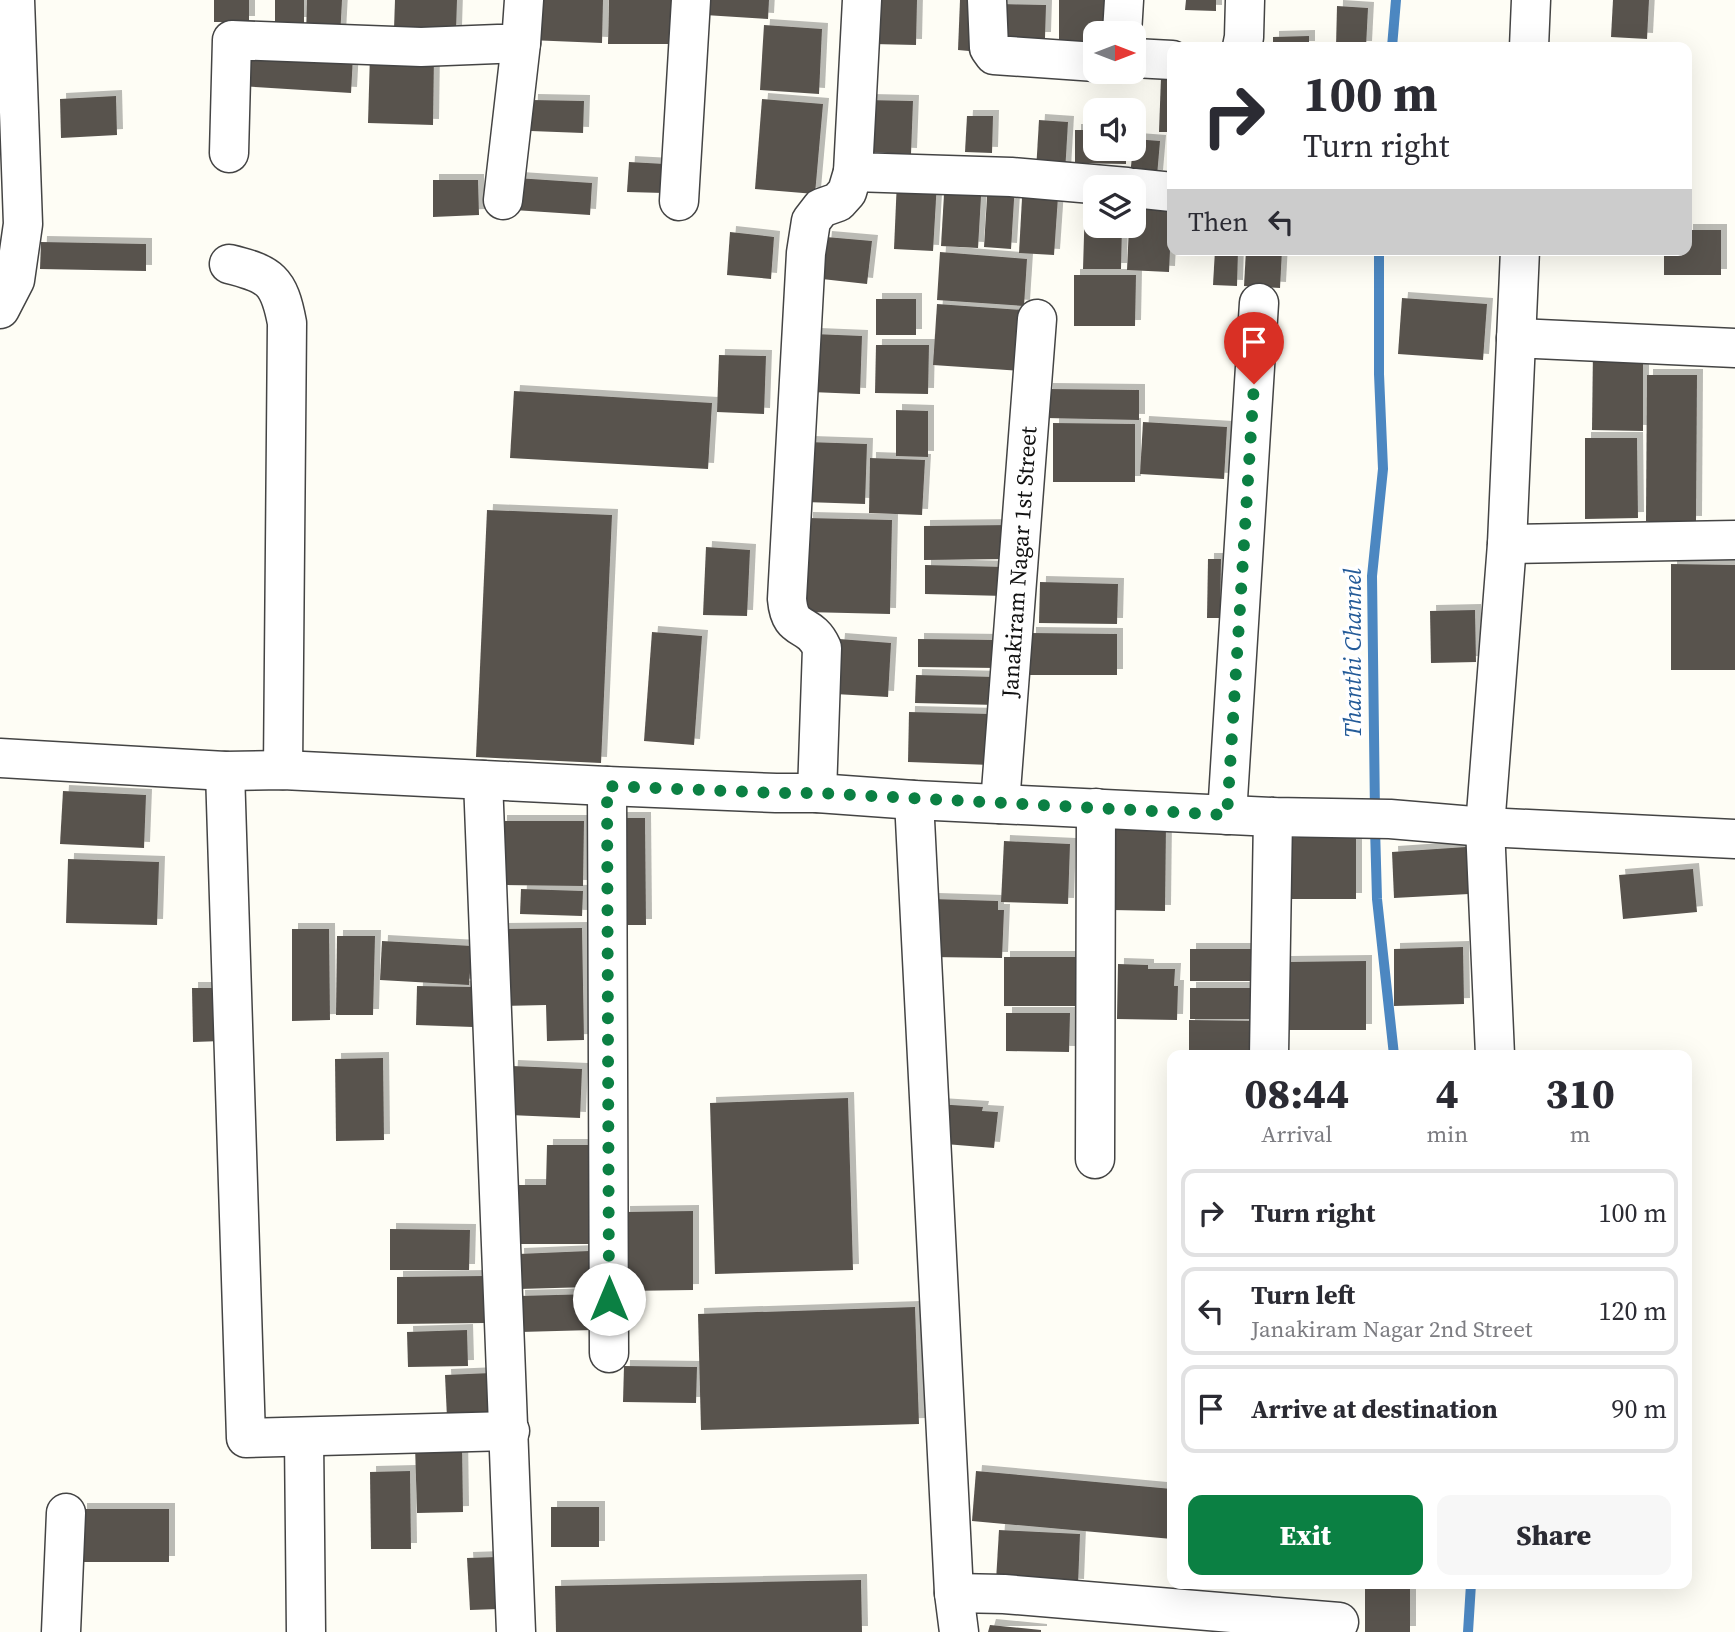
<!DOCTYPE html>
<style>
body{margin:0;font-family:"Source Serif 4",serif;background:#f7f7f7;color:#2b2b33;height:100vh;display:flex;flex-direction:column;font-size:26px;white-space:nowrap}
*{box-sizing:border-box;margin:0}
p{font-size:23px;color:#7c7c81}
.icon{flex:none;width:38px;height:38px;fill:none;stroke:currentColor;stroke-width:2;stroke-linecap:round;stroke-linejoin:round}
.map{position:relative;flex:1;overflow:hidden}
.side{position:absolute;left:1167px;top:1050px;width:525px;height:539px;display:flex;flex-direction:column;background:#fff;border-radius:14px;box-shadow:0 7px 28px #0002}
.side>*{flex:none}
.banner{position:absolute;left:1167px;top:42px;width:525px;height:214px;border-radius:14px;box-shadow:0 7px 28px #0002;background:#fff;color:#2b2b33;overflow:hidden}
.needle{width:46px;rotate:90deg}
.controls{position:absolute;left:1083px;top:21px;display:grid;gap:14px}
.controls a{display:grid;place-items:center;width:63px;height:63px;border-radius:14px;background:#fff;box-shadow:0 7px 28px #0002;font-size:35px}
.pin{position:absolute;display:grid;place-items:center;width:60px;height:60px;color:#fff;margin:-72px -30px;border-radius:50% 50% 50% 0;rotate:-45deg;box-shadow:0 0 7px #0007}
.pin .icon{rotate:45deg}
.me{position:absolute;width:77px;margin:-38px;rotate:0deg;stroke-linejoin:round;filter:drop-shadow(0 0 5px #0008)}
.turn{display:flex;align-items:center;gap:24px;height:147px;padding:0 21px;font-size:32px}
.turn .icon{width:91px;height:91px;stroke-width:2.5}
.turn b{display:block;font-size:49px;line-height:60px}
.then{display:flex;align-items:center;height:66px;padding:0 21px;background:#0003;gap:14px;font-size:26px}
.eta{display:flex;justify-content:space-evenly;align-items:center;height:119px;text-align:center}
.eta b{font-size:42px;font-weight:800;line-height:49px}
.cta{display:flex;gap:14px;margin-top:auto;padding:14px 21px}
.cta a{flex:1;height:80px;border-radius:14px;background:#0b8043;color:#fff;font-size:28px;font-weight:800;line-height:80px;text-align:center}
.cta a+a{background:#f7f7f7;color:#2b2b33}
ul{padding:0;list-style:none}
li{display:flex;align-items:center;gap:21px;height:88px;margin:0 14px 10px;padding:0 7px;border:4px solid #e1e1e2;border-radius:14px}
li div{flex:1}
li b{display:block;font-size:26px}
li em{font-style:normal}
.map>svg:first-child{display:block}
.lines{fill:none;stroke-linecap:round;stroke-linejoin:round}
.stream{stroke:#4c87c1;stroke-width:10}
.building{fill:#58534e;filter:url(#shadow)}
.minor-casing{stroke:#444;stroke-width:41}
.minor{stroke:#fff;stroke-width:38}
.route{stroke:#0b8043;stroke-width:12;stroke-dasharray:0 21.6}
.labels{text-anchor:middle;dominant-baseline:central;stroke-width:7;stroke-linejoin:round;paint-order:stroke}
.street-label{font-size:23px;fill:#111;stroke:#fff}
.water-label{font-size:24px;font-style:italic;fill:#245b98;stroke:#fff}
</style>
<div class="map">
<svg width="1735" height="1632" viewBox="0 0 1735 1632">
<defs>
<filter id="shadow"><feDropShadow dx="6" dy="-6" stdDeviation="0" flood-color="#0004"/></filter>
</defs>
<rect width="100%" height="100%" fill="#fefdf5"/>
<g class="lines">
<g class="stream">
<path d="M1392,47L1396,0"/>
<path d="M1375,813L1372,576L1383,469L1379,374V250"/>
<path d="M1375,828L1377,899L1394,1055"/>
<path d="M1468,1632L1471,1584"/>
</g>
</g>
<g class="building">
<rect x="214" y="0" width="35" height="22"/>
<rect x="275" y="0" width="29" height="23"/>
<path d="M307,0H342L340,37L306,36Z"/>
<path d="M395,0H457L456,31L394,29Z"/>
<path d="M530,0H603L602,43L529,40Z"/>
<path d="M609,0H681V44H608Z"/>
<path d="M706,0H769L768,19L705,15Z"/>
<path d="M875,0H917L916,45L873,44Z"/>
<path d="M960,0H983L980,52L958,50Z"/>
<path d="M1059,0H1114V33H1096V42L1059,41Z"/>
<path d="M1186,0H1216V11L1185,10Z"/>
<path d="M1613,0H1649L1647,39L1611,37Z"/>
<path d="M1001,4L1046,5L1045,38H1000Z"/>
<path d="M1337,6L1368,8L1366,47H1336Z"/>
<path d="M764,25L822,29L819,94L760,90Z"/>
<path d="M1309,36V47H1273V37Z"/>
<path d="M244,49L353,56L351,93L241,86Z"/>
<path d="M370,54L434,55L433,125L368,123Z"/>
<path d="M1161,77L1172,78V132H1159Z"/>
<path d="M116,96L117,135L61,138L60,99Z"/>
<path d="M762,99L823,104L815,194L755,189Z"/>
<path d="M532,100L584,101L583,133L531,131Z"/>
<path d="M866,100L913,101L911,154L864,152Z"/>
<path d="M967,116H993L992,153L965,152Z"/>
<path d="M1039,120L1068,122L1065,173L1036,171Z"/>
<path d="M1075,130H1096V149H1126V164L1075,163Z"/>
<path d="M1134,139L1160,141L1157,176L1130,175Z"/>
<path d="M629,162L665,164L664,193L627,192Z"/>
<path d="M945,177L982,179L978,248L941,246Z"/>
<path d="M516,178L592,183L590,215L514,210Z"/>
<path d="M433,180H478L479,215L433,217Z"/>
<path d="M897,180L937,182L933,251L894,249Z"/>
<path d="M1023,180L1059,182L1054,255L1019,253Z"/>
<path d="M988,181L1015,183L1011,249L984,247Z"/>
<path d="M1085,203H1096V226H1122L1121,269H1083Z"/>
<path d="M1134,204L1172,206L1169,272L1127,270L1129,226H1134Z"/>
<path d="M1687,230H1721V275H1664V250H1687Z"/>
<path d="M730,232L774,237L771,279L727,275Z"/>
<path d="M826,237L872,241L867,284L822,279Z"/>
<path d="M41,242L146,244V271L40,269Z"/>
<path d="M1215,250H1238L1237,286L1213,285Z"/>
<path d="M1246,250H1282L1280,288L1244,286Z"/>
<path d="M940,252L1027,259L1024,306L937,300Z"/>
<path d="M1074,275H1136L1135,326H1074Z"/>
<path d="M1402,298L1487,304L1483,360L1398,354Z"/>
<rect x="876" y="299" width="40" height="36"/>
<path d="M937,304L1023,310L1020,371L933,365Z"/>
<path d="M814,334L862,336L860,394L811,392Z"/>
<path d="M876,345H929L928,394L875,393Z"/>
<path d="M1593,349L1643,350V431L1592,430Z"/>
<path d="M719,355L766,356L764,414L717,412Z"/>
<path d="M1647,375H1697L1696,522L1646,521Z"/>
<path d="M1047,389L1139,390V420L1046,418Z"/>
<path d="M514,391L712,403L708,469L510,458Z"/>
<path d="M896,410L928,411V457L896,456Z"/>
<path d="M1143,422L1227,427L1224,479L1140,474Z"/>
<path d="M1053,423L1135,424V482H1053Z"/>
<path d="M1585,438H1637L1638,518L1585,519Z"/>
<path d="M807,442L867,444L865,504L805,502Z"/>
<path d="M870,458L925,460L922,515L869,513Z"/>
<path d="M487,510L612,515L601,763L476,757Z"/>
<path d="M807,518L892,520L890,614L805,612Z"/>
<path d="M1010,525V559L924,560V526Z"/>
<path d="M706,547L750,550L747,616L703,615Z"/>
<path d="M1208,559H1221L1220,618H1207Z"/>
<path d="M1671,564L1735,565V670H1671Z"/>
<path d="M925,565L1005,567V596L925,594Z"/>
<path d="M1040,582L1118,584L1117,624L1039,623Z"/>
<path d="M1475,610L1476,662L1431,663L1430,611Z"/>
<path d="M652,632L702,636L694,745L644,741Z"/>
<path d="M1030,633L1117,634V675H1030Z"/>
<path d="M839,639L891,643L888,697L835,694Z"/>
<path d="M918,639L997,640V668L918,667Z"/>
<path d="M916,675L996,677V705L915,703Z"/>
<path d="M909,712L992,714L991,765L908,762Z"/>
<path d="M63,791L146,795L144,848L60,844Z"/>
<path d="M615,818H645L646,925H615Z"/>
<path d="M501,821H584L583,886L500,885Z"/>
<path d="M1112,824H1166L1165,911L1112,910Z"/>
<rect x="1287" y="838" width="69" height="61"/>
<path d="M1004,841L1070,844L1068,904L1001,902Z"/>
<path d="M1466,847L1469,894L1394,898L1392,852Z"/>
<path d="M68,859L159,862L157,925L66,923Z"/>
<path d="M1693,869L1697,912L1623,919L1619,875Z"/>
<path d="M521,889L583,891L582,916L520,914Z"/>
<path d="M932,899L998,901V910H1004L1002,958L931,957Z"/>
<path d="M582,928L584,1040L547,1041L546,1005L502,1006L500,929Z"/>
<path d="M292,929H329L330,1020L292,1021Z"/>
<path d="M337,936H375L373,1015H336Z"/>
<path d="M382,941L472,946L469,985L380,980Z"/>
<path d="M1463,947L1464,1004L1394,1006V949Z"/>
<rect x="1190" y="949" width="66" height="32"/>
<rect x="1004" y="957" width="81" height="49"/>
<path d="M1366,961V1030H1286L1285,962Z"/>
<path d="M1118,964L1148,965V969H1175L1174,986H1178L1177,1020L1117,1019Z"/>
<path d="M417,986L474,987L473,1027L416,1025Z"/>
<path d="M192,988H222V1041L193,1042Z"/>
<rect x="1190" y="988" width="66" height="31"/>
<path d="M1006,1013H1070L1069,1052L1006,1051Z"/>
<path d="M1189,1020L1260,1021V1055H1189Z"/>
<path d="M383,1058L384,1140L336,1141L335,1059Z"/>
<path d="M512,1066L582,1069L580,1118L509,1115Z"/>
<path d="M848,1098L853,1270L715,1274L710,1103Z"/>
<path d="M936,1104L983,1107L982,1111L998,1112L994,1148L933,1143Z"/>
<path d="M547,1145H589V1244H518L519,1185H546Z"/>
<path d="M693,1211V1290L625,1291L624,1212Z"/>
<path d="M390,1229L470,1230L469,1270H390Z"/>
<path d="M589,1251L590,1287L519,1289L518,1254Z"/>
<path d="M484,1276V1323L397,1324V1277Z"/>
<path d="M592,1294L593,1330L520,1332L519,1296Z"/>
<path d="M915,1307L919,1424L701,1430L698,1314Z"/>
<path d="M467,1330L468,1366L408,1367L407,1332Z"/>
<path d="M624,1366L697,1367L696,1403L623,1402Z"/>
<path d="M491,1373L492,1417L447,1418L445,1375Z"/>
<path d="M462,1444L463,1512L417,1513L415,1445Z"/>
<path d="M410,1471L411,1549H371L370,1472Z"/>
<path d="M976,1471L1172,1489V1539L972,1521Z"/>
<rect x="551" y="1507" width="48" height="40"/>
<rect x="81" y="1509" width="88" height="53"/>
<path d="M999,1530L1080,1534L1078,1585L996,1581Z"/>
<path d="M497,1557L499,1609L470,1610L467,1558Z"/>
<path d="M861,1580L862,1632H556L555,1586Z"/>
<rect x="1365" y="1584" width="45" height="48"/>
<path d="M990,1625L1041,1630V1632H988Z"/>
</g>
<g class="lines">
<defs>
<g id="minor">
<path d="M862,0L853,172L1011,177L1127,187"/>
<path d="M987,0L989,48L994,55L1096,62"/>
<path d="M1122,33L1124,0"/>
<path d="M1242,47L1244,37L1245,0"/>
<path d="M1529,47L1531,0"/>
<path d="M1134,58L1172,60"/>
<path d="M229,153L232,40L421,47L521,43L524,0"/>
<path d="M1134,188L1172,192"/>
<path d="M503,200L521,43"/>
<path d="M679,201L691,0"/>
<path d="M229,264C270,274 279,280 287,323L283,770"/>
<path d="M0,309L15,280L23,224L15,0"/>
<path d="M1516,338L1735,348"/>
<path d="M1507,544L1735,540"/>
<path d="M0,758L225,771L283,770L607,786L776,793H817L914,800L1273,817L1390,819L1485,827L1735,839"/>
<path d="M225,771L246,1438L510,1431"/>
<path d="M483,780L516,1632"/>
<path d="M607,786L609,1353"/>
<path d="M817,793L822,648C809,619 790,635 787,599L806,253L811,221L821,208L838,202L847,192L853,172"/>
<path d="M914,800L954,1593L959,1632"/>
<path d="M1000,804L1037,319"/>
<path d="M1227,815L1259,303"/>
<path d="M1269,1055L1273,817"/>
<path d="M1495,1055L1485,827L1507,544L1520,250"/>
<path d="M1095,1159L1096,808"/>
<path d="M304,1437L306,1632"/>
<path d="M954,1593L1004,1594L1339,1622"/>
<path d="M61,1632L66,1513"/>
</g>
</defs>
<use href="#minor" class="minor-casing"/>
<use href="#minor" class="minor"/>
</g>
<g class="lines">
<path class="route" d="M609,1299L607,786L776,793H817L1227,815L1254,384"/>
</g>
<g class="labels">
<g class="street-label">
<text transform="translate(1019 562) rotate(-86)">Janakiram Nagar 1st Street</text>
</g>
<g class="water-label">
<text transform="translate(1352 653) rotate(-90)">Thanthi Channel</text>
</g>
</g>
</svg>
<div class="controls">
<a><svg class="needle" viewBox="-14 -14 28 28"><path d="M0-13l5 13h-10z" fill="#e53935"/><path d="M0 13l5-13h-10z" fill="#7c7c81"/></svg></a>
<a><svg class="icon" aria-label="sound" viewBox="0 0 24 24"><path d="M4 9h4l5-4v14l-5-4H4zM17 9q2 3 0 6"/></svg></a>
<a><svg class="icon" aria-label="layers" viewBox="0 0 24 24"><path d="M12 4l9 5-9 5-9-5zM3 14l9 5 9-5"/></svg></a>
</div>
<div class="pin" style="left:1254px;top:384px;background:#d93025"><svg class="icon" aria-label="arrive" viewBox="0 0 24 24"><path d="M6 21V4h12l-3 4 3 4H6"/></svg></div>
<svg class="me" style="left:609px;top:1299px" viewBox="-20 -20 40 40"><circle r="19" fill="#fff"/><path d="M0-13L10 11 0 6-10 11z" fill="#0b8043"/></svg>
<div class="banner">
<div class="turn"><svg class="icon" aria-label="right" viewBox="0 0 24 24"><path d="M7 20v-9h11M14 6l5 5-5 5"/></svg><div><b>100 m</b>Turn right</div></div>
<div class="then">Then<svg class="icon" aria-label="left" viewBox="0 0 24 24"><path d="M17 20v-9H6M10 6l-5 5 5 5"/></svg></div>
</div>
<section class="side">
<div class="eta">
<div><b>08:44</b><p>Arrival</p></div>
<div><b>4</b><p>min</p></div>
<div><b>310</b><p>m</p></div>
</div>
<ul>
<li><svg class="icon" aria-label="right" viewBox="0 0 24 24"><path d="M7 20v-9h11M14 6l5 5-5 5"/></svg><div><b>Turn right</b></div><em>100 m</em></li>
<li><svg class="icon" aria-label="left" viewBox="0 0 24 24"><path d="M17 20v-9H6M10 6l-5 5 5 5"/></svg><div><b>Turn left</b><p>Janakiram Nagar 2nd Street</p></div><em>120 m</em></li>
<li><svg class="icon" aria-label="arrive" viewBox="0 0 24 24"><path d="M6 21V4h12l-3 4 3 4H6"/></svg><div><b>Arrive at destination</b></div><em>90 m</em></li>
</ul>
<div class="cta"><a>Exit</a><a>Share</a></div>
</section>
</div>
